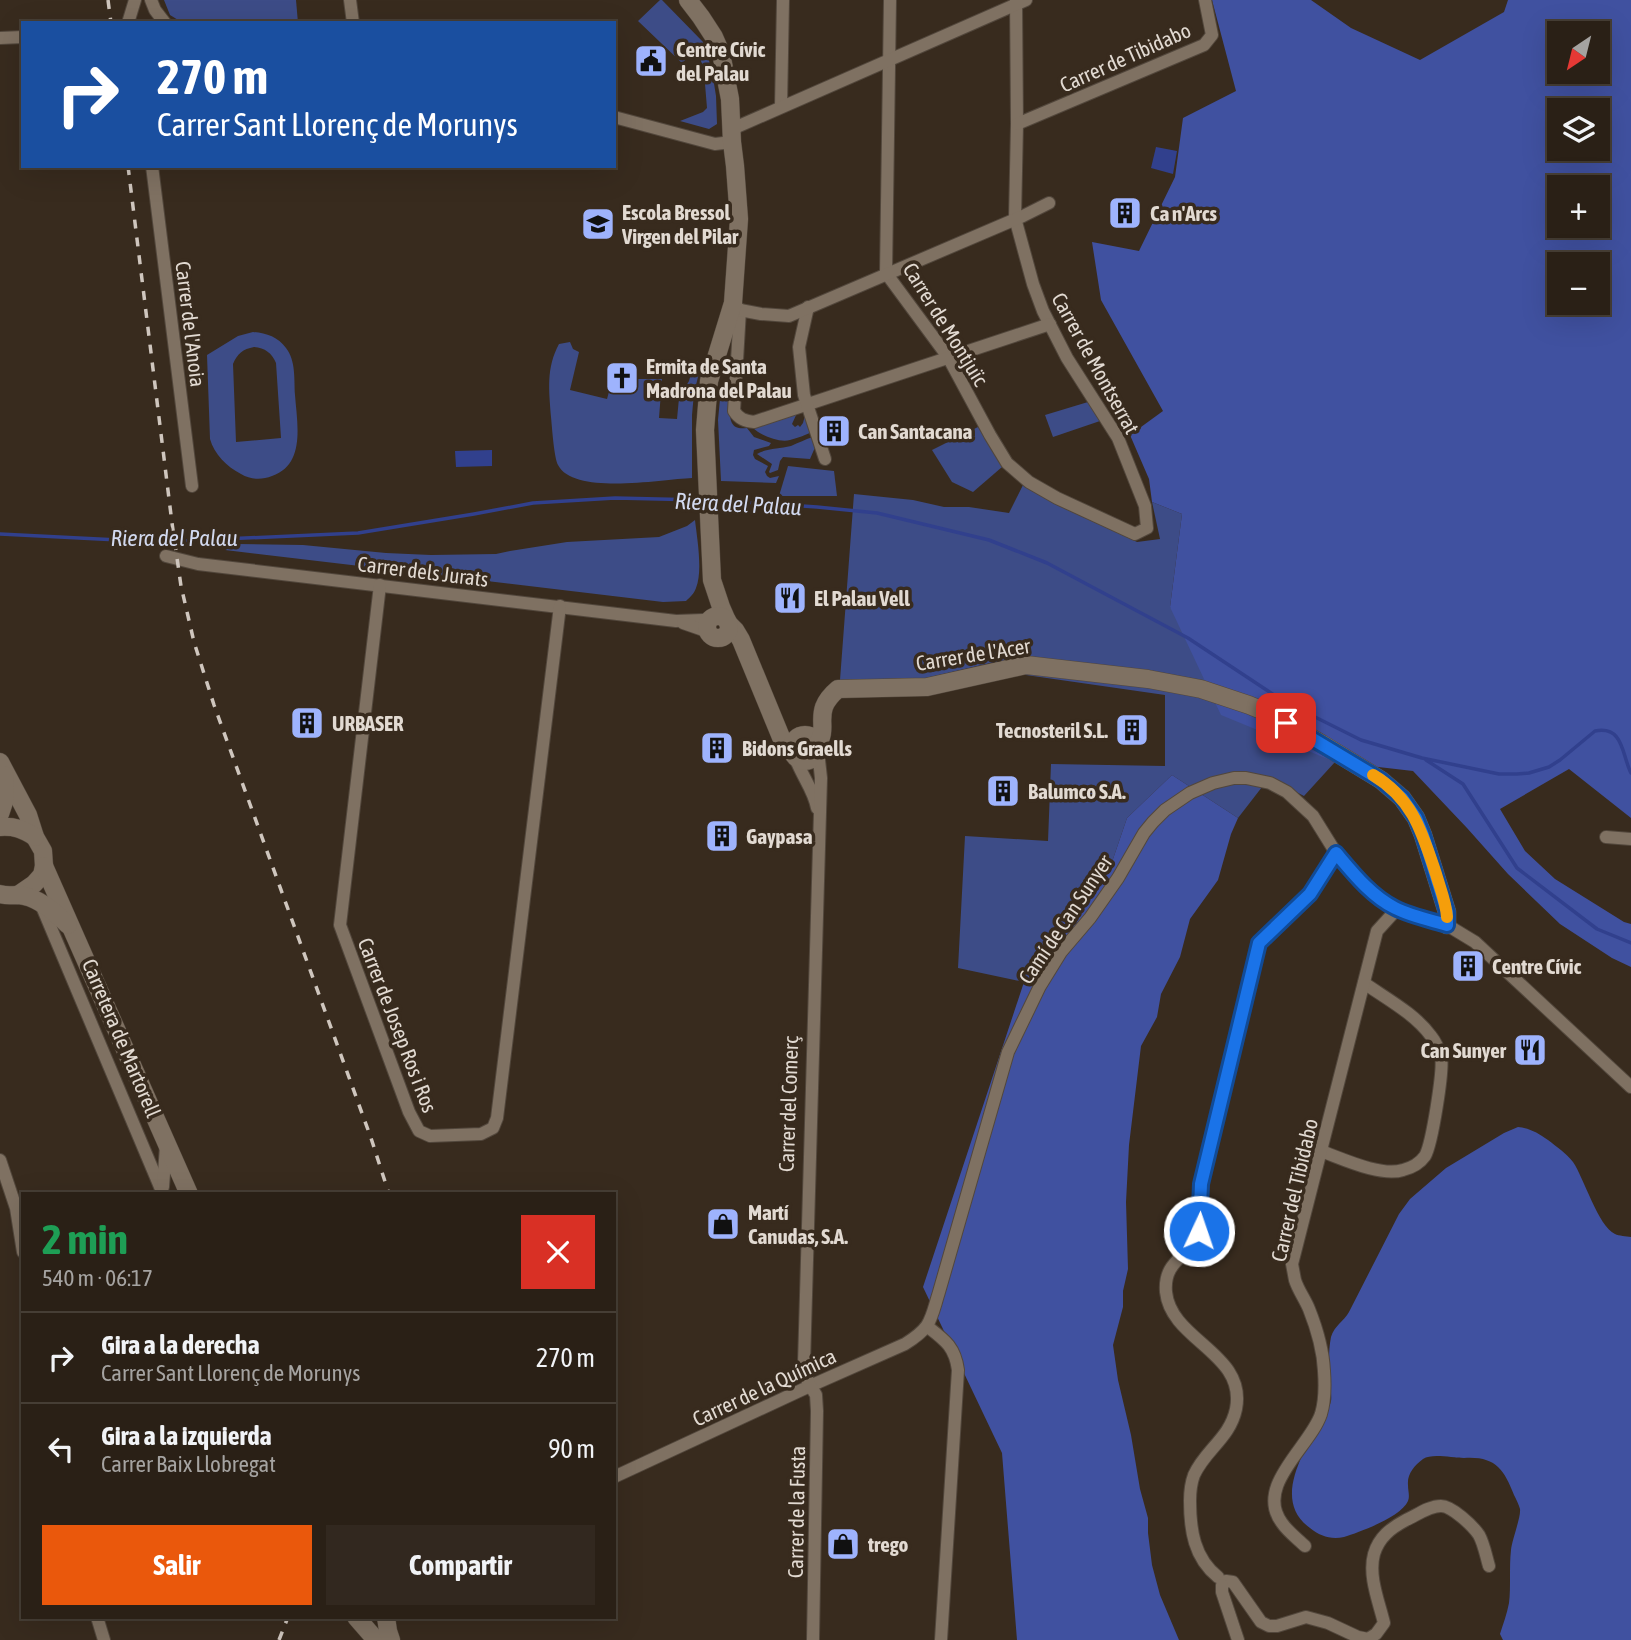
<!DOCTYPE html>
<html lang="es">
<meta charset="utf-8">
<style>
body{margin:0;font-family:"Asap Condensed",sans-serif;background:#32281f;color:#f1f3f6;height:100vh;display:flex;flex-direction:column;font-size:26px;white-space:nowrap}
*{box-sizing:border-box;margin:0}
p{font-size:23px;color:#a5a3a1}
.icon{flex:none;width:38px;height:38px;fill:none;stroke:currentColor;stroke-width:2;stroke-linecap:round;stroke-linejoin:round}
.map{position:relative;flex:1;overflow:hidden}
.drawer{position:absolute;left:21px;top:1192px;width:595px;height:427px;display:flex;flex-direction:column;background:#2a2016;border-radius:0px;box-shadow:0 7px 28px #0002,0 0 0 2px #463e35}
.drawer>*{flex:none}
.hud{position:absolute;left:21px;top:21px;width:595px;height:147px;border-radius:0px;box-shadow:0 7px 28px #0002,0 0 0 2px #463e35;background:#1a4fa0;color:#fff;overflow:hidden}
.needle{width:46px;rotate:215deg}
.fabs{position:absolute;left:1547px;top:21px;display:grid;gap:14px}
.fabs a{display:grid;place-items:center;width:63px;height:63px;border-radius:0px;background:#2a2016;box-shadow:0 7px 28px #0002,0 0 0 2px #463e35;font-size:35px}
.pin{position:absolute;display:grid;place-items:center;width:60px;height:60px;color:#fff;margin:-30px;border-radius:14px;box-shadow:0 4px 10px #0006}
.me{position:absolute;width:77px;margin:-38px;rotate:3deg;stroke-linejoin:round;filter:drop-shadow(0 0 5px #0008)}
.turn{display:flex;align-items:center;gap:24px;height:147px;padding:0 21px;font-size:32px}
.turn .icon{width:91px;height:91px;stroke-width:2.5}
.turn b{display:block;font-size:49px;line-height:60px}
.round{display:grid;place-items:center;flex:none;width:74px;height:74px;border-radius:0px;background:#32281f}
.head{display:flex;align-items:center;justify-content:space-between;height:119px;padding:0 21px}
h1{font-size:42px;font-weight:700;line-height:52px;color:#1e9e55}
.cta{display:flex;gap:14px;margin-top:auto;padding:14px 21px}
.cta a{flex:1;height:80px;border-radius:0px;background:#ea580c;color:#fff;font-size:28px;font-weight:700;line-height:80px;text-align:center}
.cta a+a{background:#32281f;color:#f1f3f6}
ul{padding:0;list-style:none}
li{display:flex;align-items:center;gap:21px;height:91px;padding:0 21px;border-top:2px solid #463e35}
li div{flex:1}
li b{display:block;font-size:26px}
li em{font-style:normal}
.map>svg:first-child{display:block}
.green{fill:#3d4c87;fill-rule:evenodd}
.forest{fill:#4051a0;fill-rule:evenodd}
.water{fill:#31408d}
.lines{fill:none;stroke-linecap:round;stroke-linejoin:round}
.stream{stroke:#31408d;stroke-width:3.5}
.street-casing{stroke:#52473c;stroke-width:14}
.secondary-casing{stroke:#52473c;stroke-width:19}
.street{stroke:#7f7162;stroke-width:12}
.secondary{stroke:#7f7162;stroke-width:18}
.rail{stroke:#cfc6be;stroke-width:3.5;stroke-dasharray:9 9;stroke-linecap:butt}
.route-casing{stroke:#114b97;stroke-width:18}
.route{stroke:#1a73e8;stroke-width:12}
.slow{stroke:#f59e0b;stroke-width:12}
.labels{text-anchor:middle;dominant-baseline:central;stroke-width:7;stroke-linejoin:round;paint-order:stroke}
.poi-label{font-size:21px;font-weight:bold;fill:#e2dad2;stroke:#382b1e;text-anchor:start}
.street-label{font-size:21px;fill:#e2dad2;stroke:#382b1e}
.water-label{font-size:23px;font-style:italic;fill:#d2d9ef;stroke:#382b1e}
</style>
<div class="map">
<svg width="1631" height="1640" viewBox="0 0 1631 1640">
<rect width="100%" height="100%" fill="#382b1e"/>
<g class="green">
<path d="M164,0H296L298,23H183L170,15Z"/>
<path d="M660,0H662L703,42L711,67L703,68L699,54L696,50L682,63L638,21Z"/>
<path d="M712,71L716,96L717,124L709,129L680,121L703,112L707,108L704,72Z"/>
<path d="M253,332C266,333 278,337 286,348C296,361 294,379 295,395C297,423 306,464 272,476C262,480 251,480 241,474C227,467 214,454 210,439L207,355L238,336ZM254,347C265,348 272,353 276,363L281,438L236,442L233,364C237,354 243,349 254,347Z"/>
<path d="M570,342L573,349L579,352L570,390L607,399L610,388L637,391L638,379H662L659,418L677,419L679,398L689,381L694,362L697,361L701,365L694,393L692,415V478C663,479 574,496 558,465C554,457 552,427 551,417C549,390 546,368 559,344Z"/>
<path d="M720,399L730,400C730,414 727,431 747,428L754,437L771,443L769,446L754,450L753,455L755,459L768,466L765,472L767,476L770,478L779,476L776,483L721,481L718,420Z"/>
<path d="M1088,402L1100,421L1053,437L1045,415Z"/>
<path d="M806,411L812,432C805,435 798,438 790,440C779,443 760,435 753,428L797,413L792,424L795,427L798,425L800,427L803,423Z"/>
<path d="M978,427L1002,467L973,492L952,482L932,450Z"/>
<path d="M813,437L816,445L810,459L783,457L780,461L778,470L770,473L769,472L772,464L757,454C767,448 779,449 791,446C798,443 806,439 813,437Z"/>
<path d="M788,466L834,471L837,496H779Z"/>
<path d="M1023,485L1137,542L1160,539L1152,502L1182,514L1170,607L1335,762L1304,796L1269,778L1238,818L1172,775L1127,818L1113,859L1086,887L1024,982L958,968L965,836L1048,841L1051,764L1165,766V695L1019,674L999,661L926,678L840,680L854,494L913,500L944,507H969L1009,513Z"/>
<path d="M695,520C697,538 703,571 696,588C694,594 690,597 686,601L663,602L225,550L237,544L303,545L386,553L431,555L496,554L510,551L567,542L659,537L687,526Z"/>
</g>
<g class="forest">
<path d="M1212,0H1311L1351,28L1420,60L1504,12L1508,0H1631V818L1569,769L1500,809L1525,851L1555,879L1624,922L1631,924V967L1612,958L1560,924L1508,874L1467,828L1413,771L1335,762L1221,715L1170,607L1182,514L1152,502L1149,479L1130,435L1163,411L1101,300L1092,242L1139,251L1175,177L1183,118L1236,91ZM1559,33H1598V72H1559ZM1559,110H1598V149H1559ZM1559,187H1598V226H1559ZM1559,264H1598V303H1559Z"/>
<path d="M1172,775L1238,818L1231,834L1218,880L1190,919L1180,957L1161,994L1157,1017L1141,1046L1129,1145L1126,1202L1128,1269L1123,1291V1307L1113,1345L1118,1380L1131,1435L1140,1489L1148,1518V1533L1152,1565L1160,1595L1179,1640H1017L1002,1453L923,1287L1024,982L1086,887L1113,859L1127,818Z"/>
<path d="M1518,1127C1530,1128 1538,1133 1548,1140C1557,1147 1566,1153 1573,1162C1584,1178 1598,1226 1615,1234C1619,1236 1626,1236 1631,1237V1640H1503L1500,1634C1503,1624 1507,1614 1509,1603C1511,1588 1509,1567 1511,1550C1512,1540 1521,1517 1520,1509C1519,1505 1516,1499 1514,1495C1504,1469 1495,1456 1464,1458C1452,1458 1432,1453 1423,1459C1414,1466 1407,1474 1408,1485C1408,1491 1410,1496 1408,1501C1401,1517 1360,1532 1344,1537C1331,1540 1320,1536 1310,1528C1271,1500 1305,1451 1321,1419C1324,1414 1330,1407 1331,1401C1332,1396 1330,1389 1330,1385C1329,1369 1328,1352 1331,1337C1334,1326 1344,1321 1349,1312L1399,1214L1410,1199L1446,1168L1504,1133Z"/>
</g>
<g class="water">
<path d="M1156,147L1177,151L1173,174L1151,168Z"/>
<path d="M492,450V466L456,467L455,451Z"/>
</g>
<g class="lines">
<g class="stream">
<path d="M713,500L817,507L877,513L989,540L1047,563L1188,638L1283,701L1361,740L1422,758L1499,774H1517L1529,773L1549,767L1560,760L1595,731C1624,725 1622,756 1631,773"/>
<path d="M0,534L158,542L358,533L474,514L533,503L615,498L702,500"/>
<path d="M1426,760L1463,784L1517,868L1597,929L1631,943"/>
</g>
<defs>
<g id="street">
<path d="M151,0L155,10L165,23"/>
<path d="M350,0L353,23"/>
<path d="M890,0L886,273L948,357L990,435L1007,463L1029,482L1057,498L1135,534L1147,528L1145,506L1118,438L1067,358L1043,311L1033,284L1015,218L1017,124L1016,0"/>
<path d="M128,23L135,0"/>
<path d="M0,38L23,37"/>
<path d="M781,107L783,0"/>
<path d="M614,117L715,144L732,142"/>
<path d="M1017,124L1204,45L1212,35L1205,0"/>
<path d="M732,129L1026,0"/>
<path d="M152,166L192,486"/>
<path d="M733,303L740,310L734,411C739,419 745,421 754,422L1050,324"/>
<path d="M808,307L799,347L804,395L825,459"/>
<path d="M740,310L761,314L789,316L1023,216L1049,203"/>
<path d="M166,556L198,564L676,621L703,620L708,622"/>
<path d="M380,585L340,925L409,1112L419,1131L430,1136L481,1134L493,1128L497,1118L560,606"/>
<path d="M683,623L709,632"/>
<path d="M795,757C801,775 814,790 817,808"/>
<path d="M1606,837L1631,839"/>
<path d="M40,902L163,1194"/>
<path d="M1321,1151C1343,1159 1381,1177 1403,1170C1411,1168 1420,1163 1425,1156C1432,1144 1444,1069 1441,1056C1439,1050 1435,1041 1431,1036C1415,1014 1387,999 1364,983"/>
<path d="M0,1160L16,1208L23,1252"/>
<path d="M163,1187L166,1146"/>
<path d="M928,1327C945,1340 955,1347 958,1370L941,1640"/>
<path d="M614,1477L810,1386L905,1344C932,1327 930,1321 939,1292L1008,1052L1040,986L1061,952L1090,918L1118,878L1144,833L1153,822L1165,810L1190,793L1213,783L1234,778H1246L1270,783L1287,792L1313,816L1336,853L1360,881L1384,902L1397,909L1447,925L1475,942L1631,1087"/>
<path d="M1305,1546C1298,1539 1288,1532 1282,1523C1254,1486 1310,1447 1321,1414C1325,1401 1325,1385 1324,1371C1323,1350 1317,1329 1309,1309C1305,1299 1298,1290 1295,1280C1294,1275 1293,1269 1292,1264L1377,931L1397,909"/>
<path d="M1218,1577C1194,1558 1190,1530 1190,1501C1190,1493 1191,1483 1194,1475C1205,1450 1230,1438 1236,1409C1247,1353 1171,1341 1166,1292C1163,1257 1194,1257 1199,1229C1202,1214 1199,1198 1202,1182C1212,1127 1229,1072 1242,1018C1246,1000 1250,983 1254,966C1255,960 1256,952 1259,945C1265,931 1299,908 1311,893C1320,881 1328,866 1336,853"/>
<path d="M1226,1581L1233,1582L1261,1622L1269,1626H1277L1306,1617L1328,1623L1358,1637L1368,1639L1376,1634L1384,1623C1379,1602 1368,1576 1374,1554C1379,1537 1391,1528 1406,1520C1417,1515 1429,1506 1441,1506C1452,1506 1473,1526 1479,1535C1484,1544 1486,1556 1489,1566"/>
<path d="M1222,1585V1592L1238,1640"/>
<path d="M97,1617L104,1640"/>
<path d="M813,1640L817,1411L816,1395L808,1382L804,1364L821,778L819,760L816,753"/>
</g>
<g id="secondary">
<path d="M688,0L701,17L714,37L721,53L730,99L732,142L735,166L739,219L733,303L709,381L705,430L712,580L721,607L728,623L735,630L741,640L783,742L792,750"/>
<circle cx="718" cy="627" r="11"/>
<circle cx="805" cy="748" r="13"/>
<path d="M817,745C827,731 819,721 824,707C827,699 832,694 838,689L927,687L1026,665L1148,679L1201,689L1249,705L1266,712L1322,744L1381,780L1402,798L1416,818L1423,835L1447,912V925"/>
<path d="M0,762L28,815L35,837L43,851L44,866L42,875L34,884L18,895"/>
<path d="M0,814L5,799L4,775"/>
<path d="M0,827C14,826 23,829 35,837"/>
<path d="M44,866L189,1194"/>
<path d="M0,894C6,896 11,895 18,895C37,896 55,912 68,925"/>
<path d="M356,1617L376,1640"/>
<path d="M386,1617L388,1631L391,1640"/>
</g>
</defs>
<use href="#street" class="street-casing"/>
<use href="#secondary" class="secondary-casing"/>
<use href="#street" class="street"/>
<use href="#secondary" class="secondary"/>
<g class="rail">
<path d="M108,0L111,23"/>
<path d="M128,166L172,523L181,586L194,642L214,705L371,1138L389,1194"/>
<path d="M279,1640L288,1617"/>
</g>
</g>
<g class="lines">
<defs>
<path id="route" d="M1199,1231L1201,1184L1259,943L1310,894L1336,853C1353,873 1371,896 1395,908C1411,916 1430,920 1447,925V912L1423,835L1416,818L1402,798L1381,780L1286,723"/>
</defs>
<use href="#route" class="route-casing"/>
<use href="#route" class="route"/>
<path class="slow" d="M1373,775C1413,799 1422,832 1436,874C1440,888 1446,902 1447,917"/>
</g>
<defs>
<symbol id="civic-square" viewBox="-11 -11 22 22"><rect x="-9" y="-9" width="18" height="18" rx="4" fill="#9eb3fd" stroke="#382b1e"/><path d="M-.6-6.5H3V-4.5H.6V-3L4-1V1h2V6H-6V1h2V-1L-.6-3ZM-1.2 2.5V6h2.4V2.5Z" fill="#111"/></symbol>
<symbol id="building-square" viewBox="-11 -11 22 22"><rect x="-9" y="-9" width="18" height="18" rx="4" fill="#9eb3fd" stroke="#382b1e"/><path d="M-4-6H4V6H1V3H-1V6H-4ZM-2.5-4.3h1.7v1.8h-1.7ZM.8-4.3h1.7v1.8H.8ZM-2.5-1h1.7V.8h-1.7ZM.8-1h1.7V.8H.8Z" fill="#111"/></symbol>
<symbol id="school-square" viewBox="-11 -11 22 22"><rect x="-9" y="-9" width="18" height="18" rx="4" fill="#9eb3fd" stroke="#382b1e"/><path d="M0-5L7-2L0 1L-7-2ZM-4 1L0 2.5L4 1V4Q0 6-4 4Z" fill="#111"/></symbol>
<symbol id="church-square" viewBox="-11 -11 22 22"><rect x="-9" y="-9" width="18" height="18" rx="4" fill="#9eb3fd" stroke="#382b1e"/><path d="M-1.2-6h2.4v3.5h3.3v2.4h-3.3V6h-2.4V-.1h-3.3v-2.4h3.3Z" fill="#111"/></symbol>
<symbol id="restaurant-square" viewBox="-11 -11 22 22"><rect x="-9" y="-9" width="18" height="18" rx="4" fill="#9eb3fd" stroke="#382b1e"/><path d="M-5-6h1v4h1v-4h1v4h1v-4h1v5L-1.5 .5V6h-2V.5L-5-1ZM5-6V6H3V1.5H1.5Q1.5-4 5-6Z" fill="#111"/></symbol>
<symbol id="shop-square" viewBox="-11 -11 22 22"><rect x="-9" y="-9" width="18" height="18" rx="4" fill="#9eb3fd" stroke="#382b1e"/><path d="M-5-2.5h2.3a2.7 3.5 0 0 1 5.4 0H5L5.5 6h-11ZM-1.5-2.5h3a1.5 2.3 0 0 0-3 0Z" fill="#111"/></symbol>
</defs>
<g fill-rule="evenodd">
<use href="#civic-square" x="632" y="42" width="38" height="38"/>
<use href="#building-square" x="1106" y="194" width="38" height="38"/>
<use href="#school-square" x="579" y="205" width="38" height="38"/>
<use href="#church-square" x="603" y="359" width="38" height="38"/>
<use href="#building-square" x="815" y="412" width="38" height="38"/>
<use href="#restaurant-square" x="771" y="579" width="38" height="38"/>
<use href="#building-square" x="288" y="704" width="38" height="38"/>
<use href="#building-square" x="1113" y="711" width="38" height="38"/>
<use href="#building-square" x="698" y="729" width="38" height="38"/>
<use href="#building-square" x="984" y="772" width="38" height="38"/>
<use href="#building-square" x="703" y="817" width="38" height="38"/>
<use href="#building-square" x="1449" y="947" width="38" height="38"/>
<use href="#restaurant-square" x="1511" y="1031" width="38" height="38"/>
<use href="#shop-square" x="704" y="1205" width="38" height="38"/>
<use href="#shop-square" x="824" y="1525" width="38" height="38"/>
</g>
<g class="labels">
<g class="poi-label">
<text x="676" y="49">Centre Cívic<tspan x="676" dy="24">del Palau</tspan></text>
<text x="622" y="212">Escola Bressol<tspan x="622" dy="24">Virgen del Pilar</tspan></text>
<text x="1150" y="213">Ca n'Arcs</text>
<text x="646" y="366">Ermita de Santa<tspan x="646" dy="24">Madrona del Palau</tspan></text>
<text x="858" y="431">Can Santacana</text>
<text x="814" y="598">El Palau Vell</text>
<text x="332" y="723">URBASER</text>
<text x="1108" y="730" text-anchor="end">Tecnosteril S.L.</text>
<text x="742" y="748">Bidons Graells</text>
<text x="1028" y="791">Balumco S.A.</text>
<text x="746" y="836">Gaypasa</text>
<text x="1492" y="966">Centre Cívic</text>
<text x="1506" y="1050" text-anchor="end">Can Sunyer</text>
<text x="748" y="1212">Martí<tspan x="748" dy="24">Canudas, S.A.</tspan></text>
<text x="868" y="1544">trego</text>
</g>
<g class="street-label">
<text transform="translate(1125 57) rotate(-24)">Carrer de Tibidabo</text>
<text transform="translate(191 324) rotate(83)">Carrer de l'Anoia</text>
<text transform="translate(946 324) rotate(58)">Carrer de Montjuïc</text>
<text transform="translate(1096 363) rotate(61)">Carrer de Montserrat</text>
<text transform="translate(423 571) rotate(7)">Carrer dels Jurats</text>
<text transform="translate(973 654) rotate(-9)">Carrer de l'Acer</text>
<text transform="translate(1065 919) rotate(-56)">Camí de Can Sunyer</text>
<text transform="translate(398 1025) rotate(69)">Carrer de Josep Ros i Ros</text>
<text transform="translate(122 1038) rotate(67)">Carretera de Martorell</text>
<text transform="translate(788 1104) rotate(-88)">Carrer del Comerç</text>
<text transform="translate(1294 1190) rotate(-77)">Carrer del Tibidabo</text>
<text transform="translate(764 1387) rotate(-25)">Carrer de la Química</text>
<text transform="translate(796 1512) rotate(-89)">Carrer de la Fusta</text>
</g>
<g class="water-label">
<text transform="translate(738 504) rotate(3)">Riera del Palau</text>
<text x="174" y="538">Riera del Palau</text>
</g>
</g>
</svg>
<div class="fabs">
<a><svg class="needle" viewBox="-14 -14 28 28"><path d="M0-13l5 13h-10z" fill="#e53935"/><path d="M0 13l5-13h-10z" fill="#a5a3a1"/></svg></a>
<a><svg class="icon" aria-label="layers" viewBox="0 0 24 24"><path d="M12 4l9 5-9 5-9-5zM3 14l9 5 9-5"/></svg></a>
<a>+</a>
<a>−</a>
</div>
<div class="pin" style="left:1286px;top:723px;background:#d93025"><svg class="icon" aria-label="arrive" viewBox="0 0 24 24"><path d="M6 21V4h12l-3 4 3 4H6"/></svg></div>
<svg class="me" style="left:1199px;top:1231px" viewBox="-20 -20 40 40"><circle r="17" fill="#1a73e8" stroke="#fff" stroke-width="3"/><path d="M0-11L8 9 0 5-8 9z" fill="#fff"/></svg>
<div class="hud">
<div class="turn"><svg class="icon" aria-label="right" viewBox="0 0 24 24"><path d="M7 20v-9h11M14 6l5 5-5 5"/></svg><div><b>270 m</b>Carrer Sant Llorenç de Morunys</div></div>
</div>
<section class="drawer">
<div class="head"><div><h1>2 min</h1><p>540 m · 06:17</p></div><a class="round" style="background:#d93025;color:#fff"><svg class="icon" aria-label="close" viewBox="0 0 24 24"><path d="M6 6l12 12M18 6L6 18"/></svg></a></div>
<ul>
<li><svg class="icon" aria-label="right" viewBox="0 0 24 24"><path d="M7 20v-9h11M14 6l5 5-5 5"/></svg><div><b>Gira a la derecha</b><p>Carrer Sant Llorenç de Morunys</p></div><em>270 m</em></li>
<li><svg class="icon" aria-label="left" viewBox="0 0 24 24"><path d="M17 20v-9H6M10 6l-5 5 5 5"/></svg><div><b>Gira a la izquierda</b><p>Carrer Baix Llobregat</p></div><em>90 m</em></li>
</ul>
<div class="cta"><a>Salir</a><a>Compartir</a></div>
</section>
</div>
